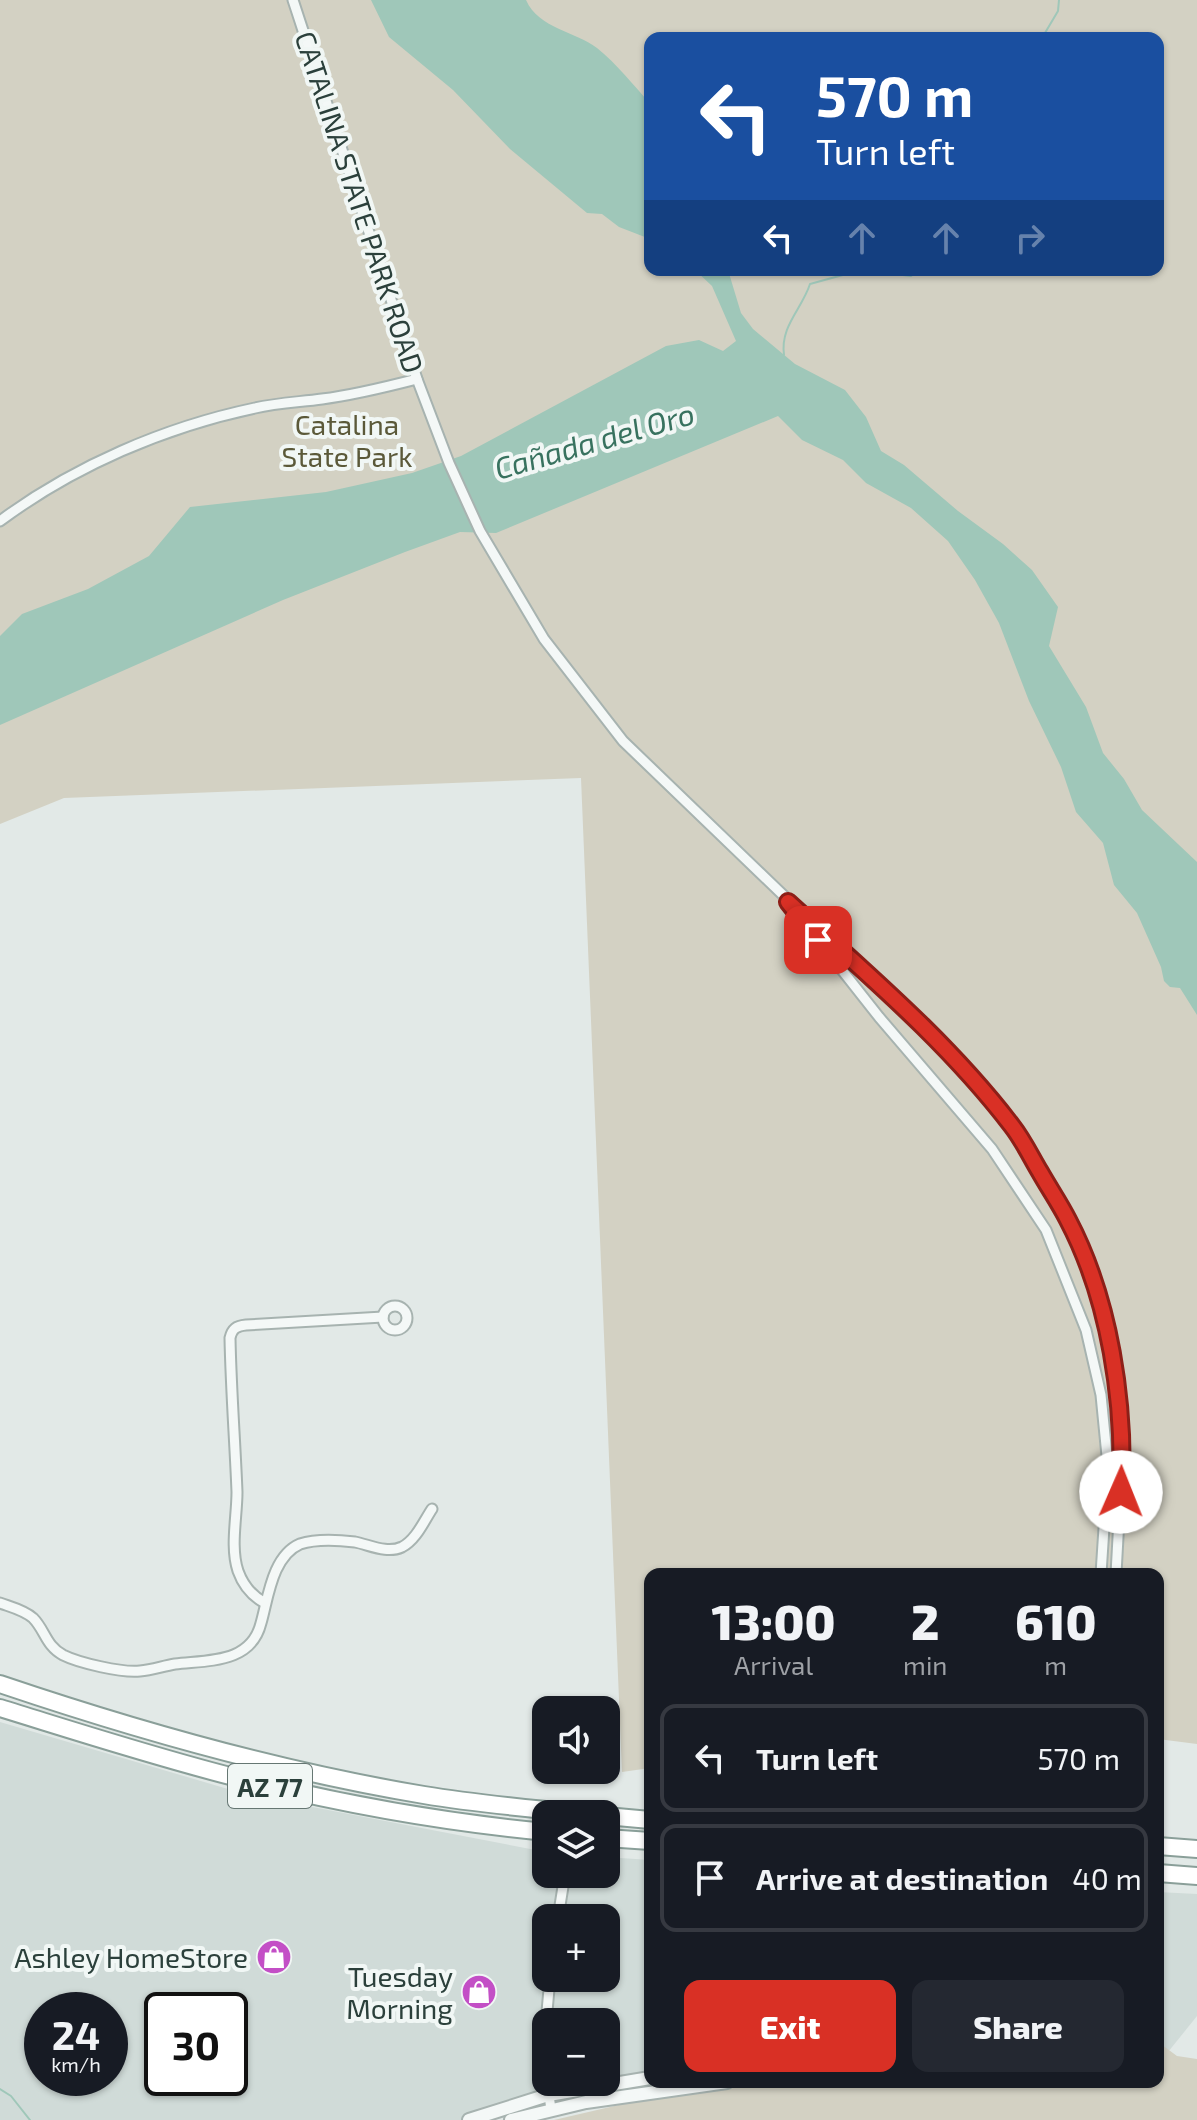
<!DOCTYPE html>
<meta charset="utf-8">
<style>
body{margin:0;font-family:"Exo 2",sans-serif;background:#242831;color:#f1f3f6;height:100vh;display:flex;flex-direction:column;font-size:30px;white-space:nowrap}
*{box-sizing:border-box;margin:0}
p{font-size:26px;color:#9ea1a6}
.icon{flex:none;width:44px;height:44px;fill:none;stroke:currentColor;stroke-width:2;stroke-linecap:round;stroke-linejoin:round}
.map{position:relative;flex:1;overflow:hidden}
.drawer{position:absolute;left:644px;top:1568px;width:520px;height:520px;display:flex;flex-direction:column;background:#171b24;border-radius:16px;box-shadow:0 2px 6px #0004}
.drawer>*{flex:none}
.banner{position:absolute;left:644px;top:32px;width:520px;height:244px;border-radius:16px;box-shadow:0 2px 6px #0004;background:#1a4fa0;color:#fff;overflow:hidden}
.controls{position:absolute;left:532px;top:1696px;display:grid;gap:16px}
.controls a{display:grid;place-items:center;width:88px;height:88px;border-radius:16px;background:#171b24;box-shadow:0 2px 6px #0004;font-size:40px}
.speed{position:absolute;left:24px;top:1992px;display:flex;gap:16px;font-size:40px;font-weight:700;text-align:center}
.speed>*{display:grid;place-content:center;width:104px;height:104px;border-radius:50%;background:#171b24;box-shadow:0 2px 6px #0004;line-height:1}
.speed small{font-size:20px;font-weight:400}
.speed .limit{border:4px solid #111;border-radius:12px;background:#fff;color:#111}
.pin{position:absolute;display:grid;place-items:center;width:68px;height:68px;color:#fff;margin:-34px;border-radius:16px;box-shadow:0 4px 12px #0006}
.me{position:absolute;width:88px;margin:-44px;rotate:1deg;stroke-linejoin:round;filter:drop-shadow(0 0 6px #0008)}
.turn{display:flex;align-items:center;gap:28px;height:168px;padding:0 40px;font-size:36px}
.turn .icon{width:104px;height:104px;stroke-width:2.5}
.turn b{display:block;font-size:56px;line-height:68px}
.lanes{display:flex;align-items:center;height:76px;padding:0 40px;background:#0003;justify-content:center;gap:40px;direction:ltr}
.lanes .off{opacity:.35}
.eta{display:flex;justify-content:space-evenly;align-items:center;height:136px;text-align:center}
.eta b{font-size:48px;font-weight:800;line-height:56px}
.button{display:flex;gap:16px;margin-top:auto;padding:16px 40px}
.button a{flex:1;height:92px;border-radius:16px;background:#d93025;color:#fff;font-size:32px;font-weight:800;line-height:92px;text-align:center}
.button a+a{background:#242831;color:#f1f3f6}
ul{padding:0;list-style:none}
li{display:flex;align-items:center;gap:24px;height:108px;margin:0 16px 12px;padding:0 24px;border:4px solid #363941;border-radius:16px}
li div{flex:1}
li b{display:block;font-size:30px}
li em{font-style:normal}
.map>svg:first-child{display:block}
.built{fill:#d0dbd8;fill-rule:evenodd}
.green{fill:#d3d1c3;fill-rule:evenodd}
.water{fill:#9fc7b9}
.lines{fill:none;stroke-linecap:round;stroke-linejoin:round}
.stream{stroke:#9fc7b9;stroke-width:2}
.minor-casing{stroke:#a7b3b0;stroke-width:13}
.tertiary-casing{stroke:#a7b3b0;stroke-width:16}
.trunk-casing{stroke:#8a9f99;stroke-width:20}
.minor{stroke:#f4f8f7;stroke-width:9}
.tertiary{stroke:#f4f8f7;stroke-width:12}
.trunk{stroke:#fff;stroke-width:16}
.route-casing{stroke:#8d1f18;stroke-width:20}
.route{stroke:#d93025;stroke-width:14}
.labels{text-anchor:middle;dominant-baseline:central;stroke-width:8;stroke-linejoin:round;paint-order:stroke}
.shield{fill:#f1f7f5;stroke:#667773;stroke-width:2}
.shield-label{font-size:26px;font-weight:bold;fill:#2b403b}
.street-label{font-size:28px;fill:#2b403b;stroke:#f1f7f5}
.park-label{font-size:28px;fill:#5b5939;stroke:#f1f7f5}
.poi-label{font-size:28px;fill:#2b403b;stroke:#f1f7f5;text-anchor:end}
.water-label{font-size:30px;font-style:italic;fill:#38725f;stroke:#f1f7f5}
</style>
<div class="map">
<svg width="1197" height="2120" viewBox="0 0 1197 2120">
<rect width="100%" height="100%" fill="#e2e9e7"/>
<g class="built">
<path d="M0,1722L245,1794L546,1852V1874H606V1857L650,1860V2076L606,2082V2022H546V2082H605L470,2120H0ZM546,1918H606V1978H546ZM42,2010H110V2078H42ZM162,2010H230V2078H162Z"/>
<path d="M1158,1892L1197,1894V2016L1164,2057L1158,2056Z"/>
</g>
<g class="green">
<path d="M0,0H1197V1744L1158,1739V1574H650V1768L622,1772L581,778L64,798L0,824ZM650,38H1158V270H650Z"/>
<path d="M1158,2042L1177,2056L1197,2059V2120H554L623,2104L772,2082H1158Z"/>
</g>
<g class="water">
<path d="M371,0H526C539,29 575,31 597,48C617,64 633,85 650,103V239L619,227L602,214L587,213L510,149L453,90L389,37Z"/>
<path d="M695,270H728L741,313L753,329L795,364L845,390L866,417L881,451L904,465L958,511L1003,544L1032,570L1058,607L1049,646L1086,707L1103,753L1124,779L1142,810L1197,862V1015L1180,988L1170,987L1164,981L1161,967L1137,913L1114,885L1103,843L1076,812L1061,767L1029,701L999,623L975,580L948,541L911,508L866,483L843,460L802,440L778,416L496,533L460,532L405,552L283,600L0,725V636L22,614L88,589L149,556L190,507L326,492L412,473L461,456L666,346L699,340L723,351L736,341L712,286Z"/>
</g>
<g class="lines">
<g class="stream">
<path d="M1042,38L1058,11L1059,0"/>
<path d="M784,355C780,326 802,309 810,284L861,270L911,276L920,270"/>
<path d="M0,2089L11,2096L30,2120"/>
</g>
<defs>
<g id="minor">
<path d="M293,0L417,379L449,463L480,531L544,639L623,741L971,1076L1014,1128L1068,1220L1089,1269L1105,1323L1116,1393L1122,1464L1116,1574"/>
<path d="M0,521C74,466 165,427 255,408C277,403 300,402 322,399C354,395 386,387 417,379"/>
<path d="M808,927L879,1017L992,1149L1046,1230L1086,1330L1101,1395L1108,1466L1101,1574"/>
<circle cx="395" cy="1318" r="12"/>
<path d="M0,1603C11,1607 24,1610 33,1618C45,1630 46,1646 63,1655C79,1663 122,1673 140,1671C152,1670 163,1666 175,1664C207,1660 251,1664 261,1623C268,1599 272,1556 300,1544C315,1539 339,1540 355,1542C370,1545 387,1554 402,1547C416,1540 424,1521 432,1509"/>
<path d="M265,1603C252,1596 243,1585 238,1571C230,1547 237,1517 237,1492C235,1441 231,1390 230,1338C232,1329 236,1326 246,1325L383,1317"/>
<path d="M558,1918L565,1874"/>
<path d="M550,1978L543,2056L551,2109"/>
</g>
<g id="tertiary">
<path d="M469,2120L548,2095L650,2078"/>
<path d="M511,2120L586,2102L727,2082"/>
</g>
<g id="trunk">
<path d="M0,1684C139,1731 279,1771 424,1795C478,1804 533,1809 587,1814"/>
<path d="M0,1708C78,1732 155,1757 234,1777C336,1803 441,1822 546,1832"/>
<path d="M606,1816L650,1820"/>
<path d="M606,1838L650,1841"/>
<path d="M1158,1846L1197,1849"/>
<path d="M1158,1873L1197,1876"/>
</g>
</defs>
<use href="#minor" class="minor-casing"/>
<use href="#tertiary" class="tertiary-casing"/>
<use href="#trunk" class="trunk-casing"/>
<use href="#minor" class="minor"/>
<use href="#tertiary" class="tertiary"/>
<use href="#trunk" class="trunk"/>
</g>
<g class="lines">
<defs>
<path id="route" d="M818,940L788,902C866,973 948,1042 1012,1126C1023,1140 1031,1157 1040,1172C1049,1188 1060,1204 1068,1220C1110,1300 1125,1402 1121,1492"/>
</defs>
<use href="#route" class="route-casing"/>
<use href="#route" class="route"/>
</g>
<defs>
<symbol id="shop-disc" viewBox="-11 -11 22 22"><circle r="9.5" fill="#c34fc6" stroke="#f1f7f5"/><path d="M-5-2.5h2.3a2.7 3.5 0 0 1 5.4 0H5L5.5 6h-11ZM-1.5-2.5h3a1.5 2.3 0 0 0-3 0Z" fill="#fff"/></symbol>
</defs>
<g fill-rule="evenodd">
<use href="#shop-disc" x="254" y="1937" width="40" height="40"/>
<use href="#shop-disc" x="459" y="1972" width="40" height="40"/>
</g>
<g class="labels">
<rect class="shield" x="228" y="1764" width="84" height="44" rx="6"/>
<g class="shield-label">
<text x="270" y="1786">AZ 77</text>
</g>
<g class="street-label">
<text transform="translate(360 202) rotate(72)">CATALINA STATE PARK ROAD</text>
</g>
<g class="park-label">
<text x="347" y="424">Catalina<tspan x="347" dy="32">State Park</tspan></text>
</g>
<g class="poi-label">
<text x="248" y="1957">Ashley HomeStore</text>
<text x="453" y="1976">Tuesday<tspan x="453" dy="32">Morning</tspan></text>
</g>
<g class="water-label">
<text transform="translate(594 440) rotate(-16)">Cañada del Oro</text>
</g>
</g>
</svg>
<div class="controls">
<a><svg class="icon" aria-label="sound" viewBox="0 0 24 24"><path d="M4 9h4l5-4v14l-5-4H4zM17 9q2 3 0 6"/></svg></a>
<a><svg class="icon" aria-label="layers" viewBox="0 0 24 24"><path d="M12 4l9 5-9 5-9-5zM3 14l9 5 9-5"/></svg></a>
<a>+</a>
<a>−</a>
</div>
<div class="speed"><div>24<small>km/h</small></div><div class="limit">30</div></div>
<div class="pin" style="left:818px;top:940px;background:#d93025"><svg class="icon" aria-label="arrive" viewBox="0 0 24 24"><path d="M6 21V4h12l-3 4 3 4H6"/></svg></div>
<svg class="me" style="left:1121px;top:1492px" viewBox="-20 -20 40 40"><circle r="19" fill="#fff"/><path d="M0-13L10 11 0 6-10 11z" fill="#d93025"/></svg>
<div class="banner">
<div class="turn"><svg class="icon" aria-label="left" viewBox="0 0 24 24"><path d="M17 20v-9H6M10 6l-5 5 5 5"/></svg><div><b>570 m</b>Turn left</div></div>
<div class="lanes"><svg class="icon" aria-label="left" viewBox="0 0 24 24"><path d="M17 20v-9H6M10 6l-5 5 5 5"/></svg><svg class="icon off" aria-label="ahead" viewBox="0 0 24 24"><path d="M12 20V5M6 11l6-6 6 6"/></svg><svg class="icon off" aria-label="ahead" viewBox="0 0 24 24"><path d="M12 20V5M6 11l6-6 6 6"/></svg><svg class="icon off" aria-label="right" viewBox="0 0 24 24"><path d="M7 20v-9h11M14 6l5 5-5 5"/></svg></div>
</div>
<section class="drawer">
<div class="eta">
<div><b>13:00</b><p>Arrival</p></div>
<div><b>2</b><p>min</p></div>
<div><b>610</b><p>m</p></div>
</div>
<ul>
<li><svg class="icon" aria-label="left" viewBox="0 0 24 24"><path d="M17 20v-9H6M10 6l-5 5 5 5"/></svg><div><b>Turn left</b></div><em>570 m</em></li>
<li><svg class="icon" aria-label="arrive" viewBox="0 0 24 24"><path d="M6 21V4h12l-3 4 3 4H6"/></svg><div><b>Arrive at destination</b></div><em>40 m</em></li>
</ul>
<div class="button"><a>Exit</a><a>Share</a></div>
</section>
</div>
